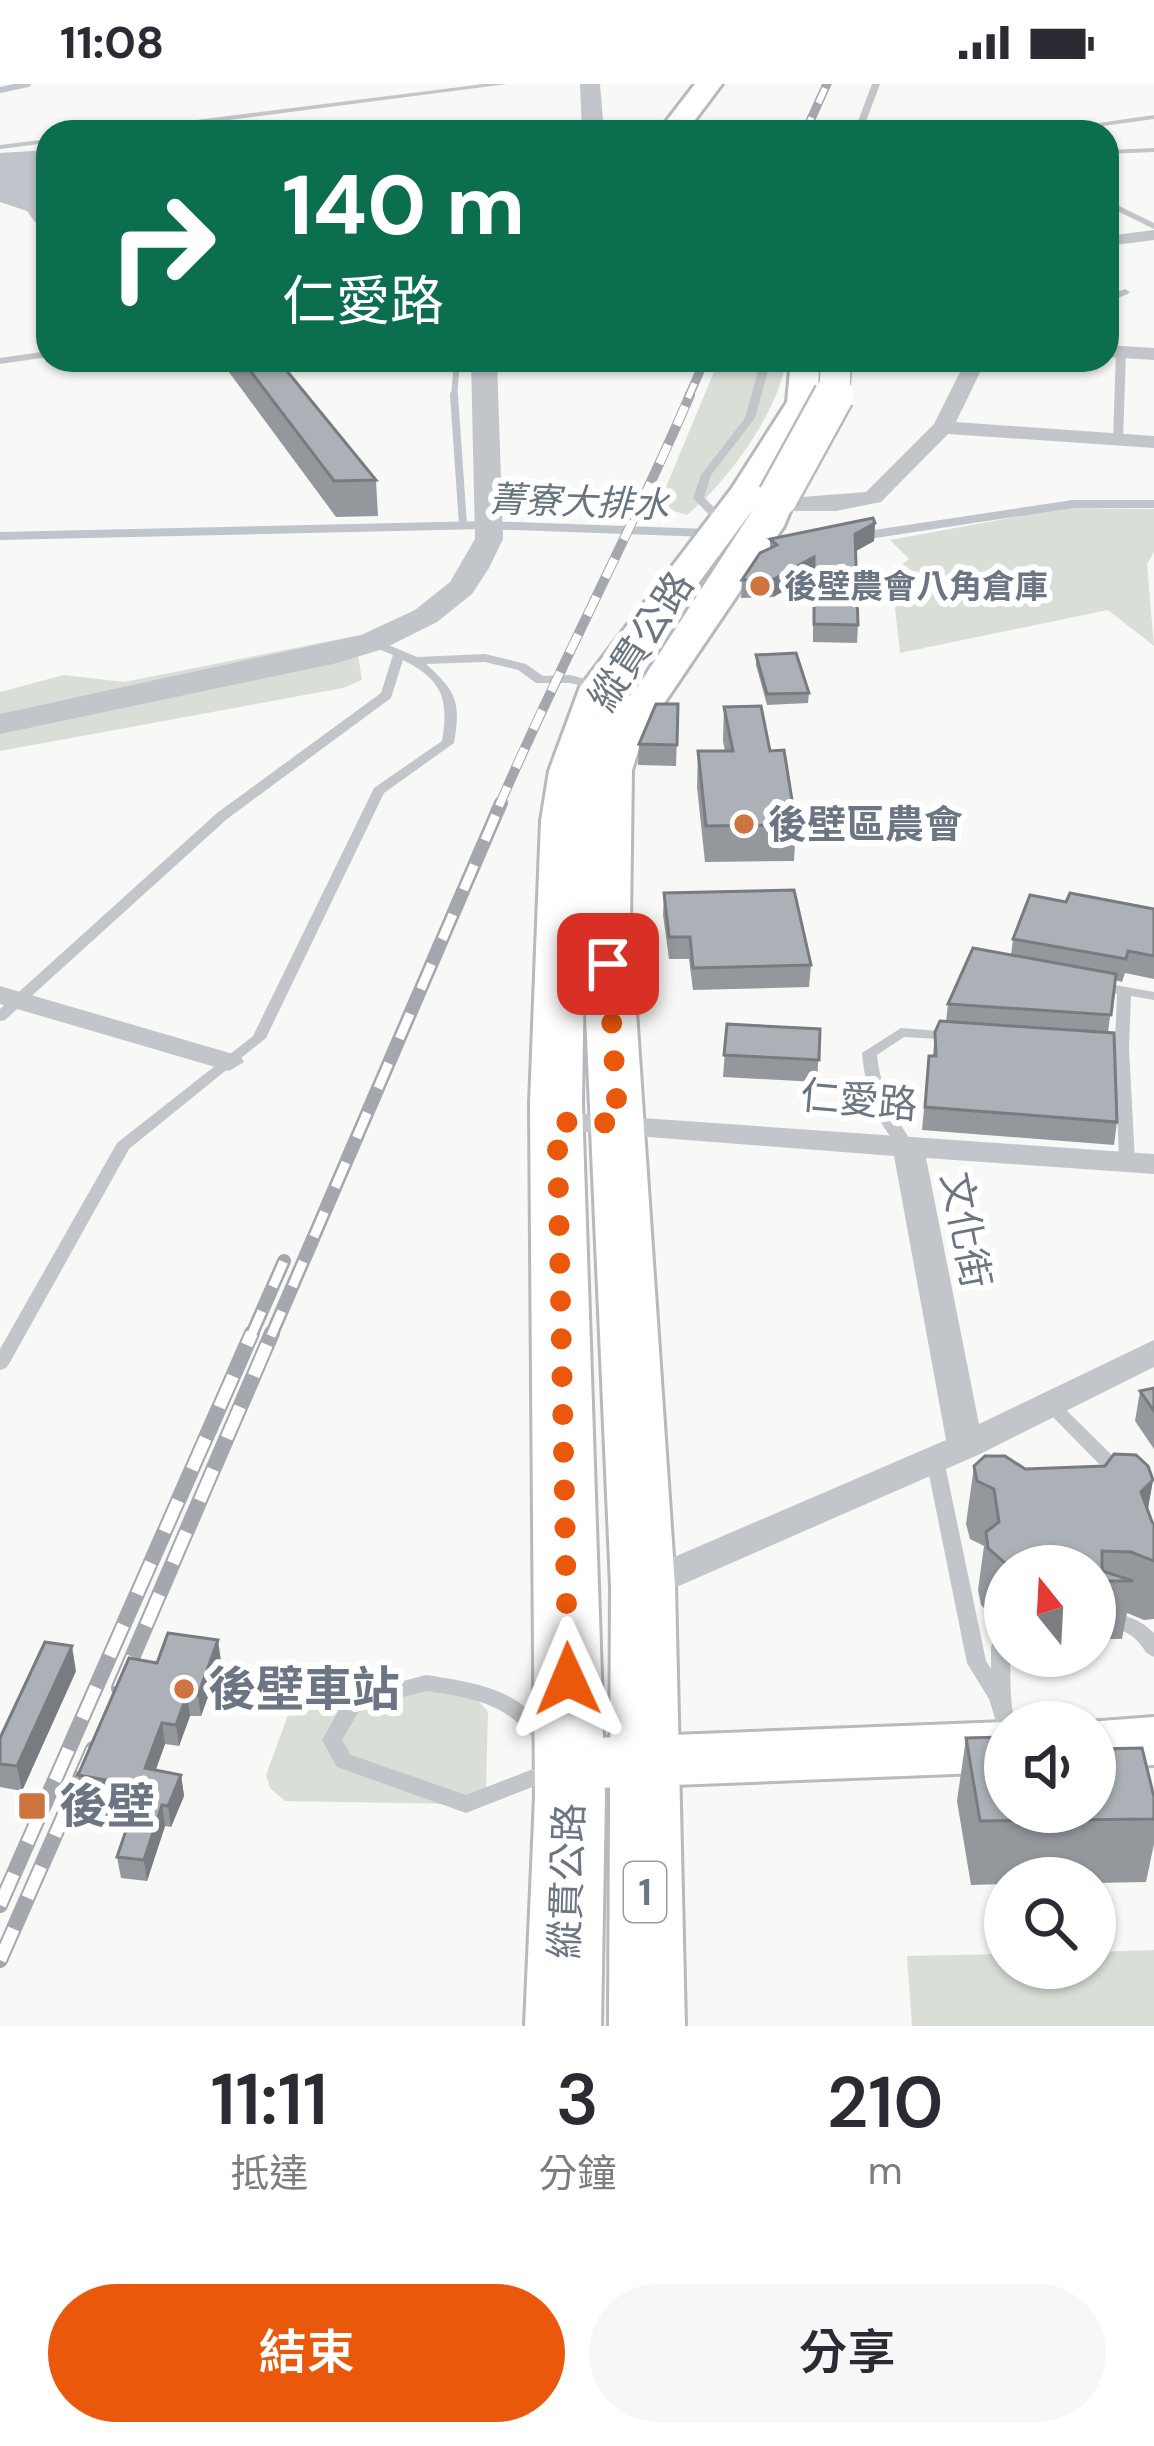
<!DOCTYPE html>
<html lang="zh-TW">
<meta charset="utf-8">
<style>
body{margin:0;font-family:"DM Sans","Noto Sans TC",sans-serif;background:#f7f7f7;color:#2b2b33;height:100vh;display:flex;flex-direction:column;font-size:45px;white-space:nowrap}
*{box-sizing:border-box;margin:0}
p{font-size:39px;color:#7c7c81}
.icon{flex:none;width:66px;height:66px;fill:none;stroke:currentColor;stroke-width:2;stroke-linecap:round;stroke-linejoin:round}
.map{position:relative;height:1942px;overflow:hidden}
.panel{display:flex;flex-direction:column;background:#fff;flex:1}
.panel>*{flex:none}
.top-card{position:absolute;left:36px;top:36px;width:1083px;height:252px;border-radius:36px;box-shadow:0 3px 9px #0004;background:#0b6e4f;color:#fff;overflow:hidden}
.needle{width:78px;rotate:342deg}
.tools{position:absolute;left:984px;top:1461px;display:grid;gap:24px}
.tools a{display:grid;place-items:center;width:132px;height:132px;border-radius:50%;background:#fff;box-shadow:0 3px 9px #0004;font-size:60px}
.pin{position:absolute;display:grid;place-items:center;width:102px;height:102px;color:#fff;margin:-51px;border-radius:24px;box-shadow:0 6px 18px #0006}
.me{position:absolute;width:132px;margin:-66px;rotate:359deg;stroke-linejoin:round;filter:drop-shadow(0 0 9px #0008)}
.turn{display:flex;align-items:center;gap:42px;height:252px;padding:0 48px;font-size:54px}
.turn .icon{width:156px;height:156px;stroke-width:2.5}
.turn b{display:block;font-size:84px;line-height:102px}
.eta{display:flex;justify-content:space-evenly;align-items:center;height:204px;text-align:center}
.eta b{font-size:72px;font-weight:600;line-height:84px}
.cta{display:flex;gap:24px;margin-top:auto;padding:24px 48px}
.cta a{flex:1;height:138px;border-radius:72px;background:#ea580c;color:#fff;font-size:48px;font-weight:600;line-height:138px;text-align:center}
.cta a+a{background:#f7f7f7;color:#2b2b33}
.status{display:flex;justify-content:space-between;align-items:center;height:84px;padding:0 60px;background:#fff;direction:ltr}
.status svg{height:33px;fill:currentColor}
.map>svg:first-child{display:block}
.green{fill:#d9ded7}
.water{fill:#bfc5cb}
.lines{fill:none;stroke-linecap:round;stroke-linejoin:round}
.stream-far1{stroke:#bfc5cb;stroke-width:6}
.stream{stroke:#bfc5cb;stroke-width:8}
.secondary-casing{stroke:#b7babf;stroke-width:6}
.primary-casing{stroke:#b6b9bd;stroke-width:6}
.service{fill:#c2c5c9;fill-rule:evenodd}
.minor{fill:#c2c5c9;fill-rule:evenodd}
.tertiary{fill:#c2c5c9;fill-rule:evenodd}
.secondary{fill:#fff;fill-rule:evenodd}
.primary{fill:#fff;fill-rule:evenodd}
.rail-far3-casing{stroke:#a4a8ae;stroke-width:9}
.rail-far2-casing{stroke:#a4a8ae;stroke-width:10}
.rail-far1-casing{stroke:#a4a8ae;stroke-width:14}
.rail-casing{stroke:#a4a8ae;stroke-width:16}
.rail-far3{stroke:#fff;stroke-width:6;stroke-dasharray:16;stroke-linecap:butt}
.rail-far2{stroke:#fff;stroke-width:8;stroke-dasharray:21;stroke-linecap:butt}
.rail-far1{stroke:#fff;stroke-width:9;stroke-dasharray:27;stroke-linecap:butt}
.rail{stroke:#fff;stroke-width:12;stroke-dasharray:34;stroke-linecap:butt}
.primary-bridge-far1-casing{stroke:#b6b9bd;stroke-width:33;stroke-linecap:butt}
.primary-bridge-casing{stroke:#b6b9bd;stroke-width:44;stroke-linecap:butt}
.primary-bridge-far1{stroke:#fff;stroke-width:30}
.primary-bridge{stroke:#fff;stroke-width:39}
.wall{fill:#94989d}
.shaded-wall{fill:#787c80}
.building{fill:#acb1b7;stroke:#787c80;stroke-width:3}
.route{stroke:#ea580c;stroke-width:21;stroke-dasharray:0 37.8}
.poi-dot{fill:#ce743f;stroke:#fff;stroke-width:4.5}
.labels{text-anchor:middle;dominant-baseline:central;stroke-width:12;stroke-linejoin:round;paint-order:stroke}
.far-poi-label{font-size:33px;font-weight:bold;fill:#6b7583;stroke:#fff;text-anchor:start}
.far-water-label{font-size:36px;font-style:italic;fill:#67757f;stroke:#fff}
.shield{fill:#fff;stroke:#979ea8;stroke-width:3}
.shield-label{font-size:36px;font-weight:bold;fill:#6b7583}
.street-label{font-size:39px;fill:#6b7583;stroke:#fff}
.poi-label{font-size:39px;font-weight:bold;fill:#6b7583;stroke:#fff;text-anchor:start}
.near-poi-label{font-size:48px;font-weight:bold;fill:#6b7583;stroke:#fff;text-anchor:start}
</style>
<div class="status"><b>11:08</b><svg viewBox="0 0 49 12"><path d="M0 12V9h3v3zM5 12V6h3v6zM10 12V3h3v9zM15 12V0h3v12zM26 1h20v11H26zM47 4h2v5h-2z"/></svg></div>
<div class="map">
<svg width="1154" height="1942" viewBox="0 0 1154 1942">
<rect width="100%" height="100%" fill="#f8f8f6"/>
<g class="green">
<path d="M719,276H786C779,327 728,397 687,431L658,422Z"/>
<path d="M1064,424L1154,425V468L1147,480L1154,562L1108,526L900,569L891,489L909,475L890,456Z"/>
<path d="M355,552L362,596L343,604L0,667V608L64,591L124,598Z"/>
<path d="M312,1600L455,1605L476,1614L488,1628L486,1706L455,1720L285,1717L270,1704L266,1691L295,1612Z"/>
<path d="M1154,1866V1942H912L907,1872L1005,1870V1884H1095V1868Z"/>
</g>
<path class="water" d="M48,66V138H35L27,127L0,118V69Z"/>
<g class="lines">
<g class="stream-far1">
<path d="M0,6L28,0"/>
<path d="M454,314L457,276"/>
</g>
<g class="stream">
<path d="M454,311L463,441"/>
<path d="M868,451L1073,420H1154"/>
<path d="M0,452L484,441L707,449"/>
</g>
<defs>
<g id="secondary">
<path d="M1154,1633V1681L1095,1684V1638H1088Z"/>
<path d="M1005,1638V1688L569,1705L547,1698L539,1680L547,1662L569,1655Z"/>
</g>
<g id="primary">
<path d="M695,0H722L686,48H658Z"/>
<path d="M791,276H825L821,318L768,404L791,405L796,413L784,442L644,649L632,686L630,839L675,1502L685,1942H609L611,1502L584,886L582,1019L605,1713L601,1942H525L535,1713L530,1019L541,737L549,687L580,603L732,404L787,318ZM754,424L639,601L611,634L621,604Z"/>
</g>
</defs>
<use href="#secondary" class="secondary-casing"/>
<use href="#primary" class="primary-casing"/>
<g class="service">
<path d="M484,0H507L136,48H113L117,46Z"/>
<path d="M872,0H880L862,48H854Z"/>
<path d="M1154,31V35L1082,45L1085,48H1076L1071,43Z"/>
<path d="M48,55V59L0,65V61Z"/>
<path d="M1154,64V68L1107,70V66Z"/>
<path d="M1107,116L1154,139V145L1107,122Z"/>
<path d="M1125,205L1130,208L1128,210L1107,218V212Z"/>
<path d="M1121,265L1126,268L1123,356L1118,359L1113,356L1116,268Z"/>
<path d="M48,267V273L0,280V274Z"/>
<path d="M761,276H771L755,334L711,391L704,413L728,438L722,441L718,440L693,414L701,391L745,334Z"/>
<path d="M372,554L417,573L485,570L526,580L543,592L570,591L605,600L607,603L601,607L570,599H536L518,586L485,578L426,580C457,608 461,618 454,659L384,709L266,954L129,1065L9,1280L6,1284L0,1286V1265L117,1059L253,952L374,704L442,657C449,616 443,596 403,576L391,614L227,735L5,936L0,937V925L217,729L381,609L393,571L368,561L366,558Z"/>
<path d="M1098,898L1154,908V916L1131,912L1129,963L1135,1078L1127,1083L1119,1078L1115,967L1097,965L1090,961L1097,957L1115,958L1117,910L1093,905L1091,902Z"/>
<path d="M901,944L953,948L960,952L953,956L904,953L877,971C881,1007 894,1034 916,1063L908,1068C877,1049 865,1003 862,969Z"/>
<path d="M1050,1314L1056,1316L1126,1385L1129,1390L1126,1395L1120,1397L1114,1395L1044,1324L1041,1320L1044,1316Z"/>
<path d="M935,1369L941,1371L944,1376L986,1577L991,1585V1563L998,1542L1005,1540V1572H1010C1011,1595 1009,1615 1015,1638H1005V1646L998,1644L989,1615L967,1579L926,1376L929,1371Z"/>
<path d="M1095,1528C1118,1528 1138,1533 1154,1549V1573C1140,1565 1150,1572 1140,1560C1128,1545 1113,1543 1095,1542Z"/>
<path d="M426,1591C507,1603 523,1612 576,1674L579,1680L576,1686L466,1729L337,1683L322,1656L347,1612ZM426,1607C493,1616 511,1625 554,1677L466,1711L351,1671L342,1656L361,1624Z"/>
</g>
<g class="minor">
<path d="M1154,146V156L1107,162V152Z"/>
<path d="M1107,261L1154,264V276L1107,273Z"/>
<path d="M966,276H986L956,338L1154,352V364L948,350L881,418L836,427H768V417L776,415L866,408L934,340Z"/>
<path d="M0,902L240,972L244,978L229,987L0,920Z"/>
<path d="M557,1028L1154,1070V1090L926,1074L979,1340L1154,1256V1283L978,1371L656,1512L643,1516L630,1512L624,1502L630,1492L946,1356L894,1072L546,1045L541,1038Z"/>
</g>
<g class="tertiary">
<path d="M580,0H600L604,48H582Z"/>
<path d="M471,276H497L503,455L489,484L472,510L437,538L383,565L337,579L0,650V630L361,551L415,526L450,498L475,455Z"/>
</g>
<use href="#secondary" class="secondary"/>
<use href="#primary" class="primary"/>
<defs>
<g id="rail-far3">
<path d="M805,48L827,0"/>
<path d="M688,314L705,276"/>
</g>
<path id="rail-far2" d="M499,722C559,583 630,450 690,311"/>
<g id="rail-far1">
<path d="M251,1252L284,1177"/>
<path d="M271,1252L501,719"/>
</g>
<g id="rail">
<path d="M119,1604L272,1249"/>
<path d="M0,1821L252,1249"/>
<path d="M0,1876L93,1665"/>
</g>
</defs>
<use href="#rail-far3" class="rail-far3-casing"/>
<use href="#rail-far2" class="rail-far2-casing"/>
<use href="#rail-far1" class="rail-far1-casing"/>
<use href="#rail" class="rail-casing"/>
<use href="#rail-far3" class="rail-far3"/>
<use href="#rail-far2" class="rail-far2"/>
<use href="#rail-far1" class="rail-far1"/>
<use href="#rail" class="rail"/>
<defs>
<path id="primary-bridge-far1" d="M834,314L836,276"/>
<path id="primary-bridge" d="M778,413L834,311"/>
</defs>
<use href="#primary-bridge-far1" class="primary-bridge-far1-casing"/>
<use href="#primary-bridge" class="primary-bridge-casing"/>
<use href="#primary-bridge-far1" class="primary-bridge-far1"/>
<use href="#primary-bridge" class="primary-bridge"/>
</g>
<g class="wall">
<path d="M220,276H278L376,396L378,432L336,433Z"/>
<path d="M875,439L874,457L856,467L858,541L857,559L813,558V491L773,513L741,514L742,496L770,464V455Z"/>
<path d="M756,571L809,609L808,619L767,621L756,581Z"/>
<path d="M678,620L676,682L638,681L639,660Z"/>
<path d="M724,623L770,667L796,741L794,777L705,778L697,703L698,667H725L723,657Z"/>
<path d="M664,809L811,881L809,903L693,906L689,875H669L663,831Z"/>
<path d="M1066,818L1154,825V895L1125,889L1122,898L1115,896L1108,948L1117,1038L1114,1061L922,1046L929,972H933L935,948L946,938L948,920L1011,871L1013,855Z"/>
<path d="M727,940L820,945L817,998L723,993Z"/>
<path d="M1154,1304V1365L1135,1337L1140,1307Z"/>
<path d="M974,1382L1025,1385L1153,1396L1148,1426L1152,1438L1154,1440V1535L1144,1536L1127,1529L1122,1555H1095V1482H1005V1537H997L981,1521L978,1506L984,1462L970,1455L966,1440Z"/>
<path d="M221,1577L201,1632H190L179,1662L165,1660L156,1686L181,1691L184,1712L171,1743L165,1742L147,1797L121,1794L117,1773L129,1736L102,1731L100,1715L82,1712L78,1691Z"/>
<path d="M76,1587L22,1707L0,1703V1654Z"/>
<path d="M966,1654L1005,1728L1154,1713V1760L1146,1798L1095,1799V1794H1005V1800L971,1801L957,1717Z"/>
</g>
<g class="shaded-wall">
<path d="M875,439L874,457L854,468L855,450Z"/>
<path d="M814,473L813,491L773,513L774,495Z"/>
<path d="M1153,1396L1142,1453L1141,1408Z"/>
<path d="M218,1556L221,1577L201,1632L198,1611Z"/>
<path d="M72,1562L76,1587L22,1707L17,1682Z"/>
<path d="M187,1611L190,1632L179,1662L176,1641Z"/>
<path d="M162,1639L165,1660L148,1705L145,1684Z"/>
<path d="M181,1691L184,1712L171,1743L168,1722Z"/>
<path d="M162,1721L165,1742L147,1797L144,1776Z"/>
</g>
<g class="building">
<path d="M242,276H278L376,396L334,397Z"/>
<path d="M873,434L875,439L855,450L858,541L814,540V473L774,495L742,496L760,469L777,461L770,455Z"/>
<path d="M796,569L809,609L767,610L756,571Z"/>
<path d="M656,620H678L677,661L639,660Z"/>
<path d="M761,622L770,667L784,666L796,741L706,742L698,667H733L724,623Z"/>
<path d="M794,806L811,881L693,884L690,853H669L664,809Z"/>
<path d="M1070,809L1154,825V872L1128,867L1126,875L1013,855L1030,811L1066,818Z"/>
<path d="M973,864L1116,890L1111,931L948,920Z"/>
<path d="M940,937L1114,949L1117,1038L925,1023L929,972H936L935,948Z"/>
<path d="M727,940L820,945L819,976L724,971Z"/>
<path d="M1154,1304V1327L1140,1307Z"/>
<path d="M1114,1370L1136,1371L1148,1382L1153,1396L1141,1408L1152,1438L1154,1440V1477L1131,1468L1102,1467V1487L1133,1497H1095V1482H1043L1042,1480L1005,1479L988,1464L986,1448L999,1438L994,1405L977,1397L974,1382L985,1372H1005L1025,1385L1105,1382Z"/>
<path d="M168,1549L218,1556L198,1611H187L176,1641L162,1639L145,1684L181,1691L168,1722L162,1721L144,1776L117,1773L136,1717L99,1710L105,1696L78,1691L129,1574L157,1579Z"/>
<path d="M45,1558L72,1562L17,1682L0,1680V1654Z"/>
<path d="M1005,1653V1728H1095V1665L1142,1664L1154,1713V1735L980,1737L966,1654Z"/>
</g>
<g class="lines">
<path class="route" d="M568,1595L557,1038L618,1039L608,880"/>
</g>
<g class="poi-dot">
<circle cx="760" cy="502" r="12"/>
<circle cx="744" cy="740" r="12"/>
<circle cx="184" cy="1605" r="12"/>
<rect x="17" y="1707" width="30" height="30" rx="6"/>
</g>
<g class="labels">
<g class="far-poi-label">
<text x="784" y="502">後壁農會八角倉庫</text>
</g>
<g class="far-water-label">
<text transform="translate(579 418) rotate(2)">菁寮大排水</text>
</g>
<rect class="shield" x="624" y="1778" width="42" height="60" rx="9"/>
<g class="shield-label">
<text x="645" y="1808">1</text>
</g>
<g class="street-label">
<text transform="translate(641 557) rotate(-57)">縱貫公路</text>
<text transform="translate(859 1016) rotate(5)">仁愛路</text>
<text transform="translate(966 1146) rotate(79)">文化街</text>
<text transform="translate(567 1797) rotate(-88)">縱貫公路</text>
</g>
<g class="poi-label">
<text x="768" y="740">後壁區農會</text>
</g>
<g class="near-poi-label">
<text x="208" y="1605">後壁車站</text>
<text x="59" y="1722">後壁</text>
</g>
</g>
</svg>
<div class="tools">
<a><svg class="needle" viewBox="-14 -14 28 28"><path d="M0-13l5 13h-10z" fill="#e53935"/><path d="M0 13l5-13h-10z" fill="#7c7c81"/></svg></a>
<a><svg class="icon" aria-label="sound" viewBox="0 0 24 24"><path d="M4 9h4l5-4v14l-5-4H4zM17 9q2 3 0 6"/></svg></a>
<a><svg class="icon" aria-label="search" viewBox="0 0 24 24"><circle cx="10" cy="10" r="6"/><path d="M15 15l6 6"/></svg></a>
</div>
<div class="pin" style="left:608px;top:880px;background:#d93025"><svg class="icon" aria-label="arrive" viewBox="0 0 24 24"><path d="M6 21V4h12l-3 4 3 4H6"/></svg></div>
<svg class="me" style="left:568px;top:1595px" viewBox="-20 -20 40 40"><path d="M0-17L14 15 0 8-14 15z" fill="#ea580c" stroke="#fff" stroke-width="4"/></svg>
<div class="top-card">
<div class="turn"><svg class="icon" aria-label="right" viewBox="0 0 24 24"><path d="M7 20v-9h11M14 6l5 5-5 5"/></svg><div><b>140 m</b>仁愛路</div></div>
</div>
</div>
<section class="panel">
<div class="eta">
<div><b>11:11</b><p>抵達</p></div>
<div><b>3</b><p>分鐘</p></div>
<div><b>210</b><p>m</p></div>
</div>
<div class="cta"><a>結束</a><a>分享</a></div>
</section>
